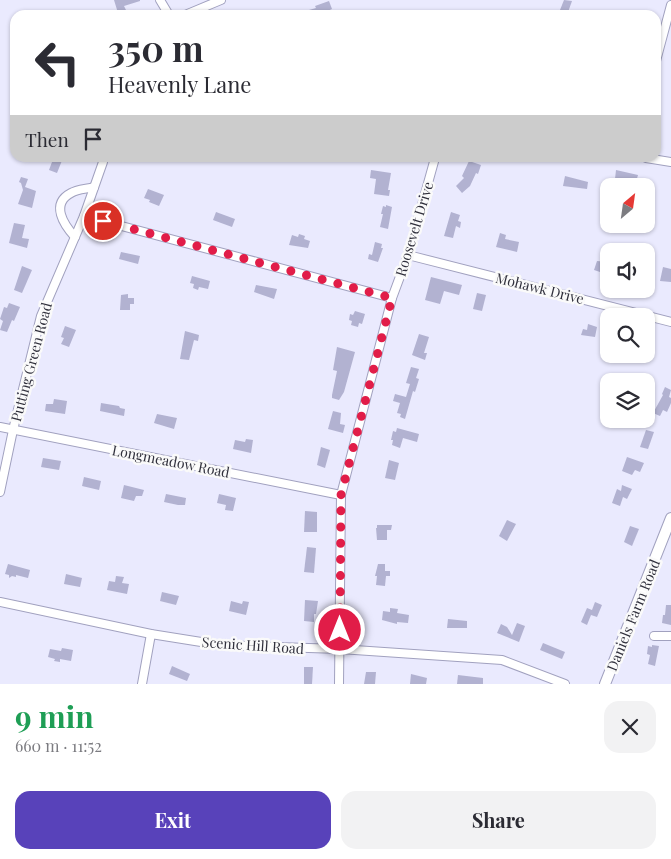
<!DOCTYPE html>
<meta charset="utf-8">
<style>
body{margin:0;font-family:"Playfair Display",serif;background:#f2f2f3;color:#2b2b33;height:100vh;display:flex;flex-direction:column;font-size:19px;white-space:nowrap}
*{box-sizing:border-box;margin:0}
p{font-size:16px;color:#7c7c81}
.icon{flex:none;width:28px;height:28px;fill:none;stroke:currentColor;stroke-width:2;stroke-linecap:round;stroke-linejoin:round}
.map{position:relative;height:684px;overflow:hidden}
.sheet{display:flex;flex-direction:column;background:#fff;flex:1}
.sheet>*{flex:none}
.guide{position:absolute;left:10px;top:10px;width:651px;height:152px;border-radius:15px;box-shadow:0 1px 4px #0004;background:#fff;color:#2b2b33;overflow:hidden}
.needle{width:32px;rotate:29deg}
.tools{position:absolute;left:600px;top:178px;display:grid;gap:10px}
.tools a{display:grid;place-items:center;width:55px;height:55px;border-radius:10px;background:#fff;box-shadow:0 1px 4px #0004;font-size:25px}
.pin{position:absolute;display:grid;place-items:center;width:42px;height:42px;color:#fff;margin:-21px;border:2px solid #fff;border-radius:50%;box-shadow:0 1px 5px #0007}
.me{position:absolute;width:55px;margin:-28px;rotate:0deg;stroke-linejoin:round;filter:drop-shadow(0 0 4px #0008)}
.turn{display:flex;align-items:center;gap:18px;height:105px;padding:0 15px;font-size:22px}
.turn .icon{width:65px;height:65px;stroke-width:2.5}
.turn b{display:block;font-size:35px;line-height:42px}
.then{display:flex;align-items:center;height:48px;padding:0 15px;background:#0003;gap:10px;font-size:19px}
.round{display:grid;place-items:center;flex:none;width:52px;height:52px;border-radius:15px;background:#f2f2f3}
.head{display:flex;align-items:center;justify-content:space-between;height:85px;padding:0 15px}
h1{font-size:30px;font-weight:700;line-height:38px;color:#1e9e55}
.action{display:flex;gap:10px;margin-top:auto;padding:10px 15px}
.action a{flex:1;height:58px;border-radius:15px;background:#5842ba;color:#fff;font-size:20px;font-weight:700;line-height:58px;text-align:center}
.action a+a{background:#f2f2f3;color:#2b2b33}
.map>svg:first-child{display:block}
.building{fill:#b2b2d1}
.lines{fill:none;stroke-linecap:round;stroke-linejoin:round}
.minor-casing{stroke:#a1a1bf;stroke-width:10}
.secondary-casing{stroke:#a1a1bf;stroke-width:12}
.minor{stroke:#fff;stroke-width:8}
.secondary{stroke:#fff;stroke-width:10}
.route{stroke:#e11d48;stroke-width:9;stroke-dasharray:0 16.2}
.labels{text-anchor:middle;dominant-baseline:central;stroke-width:5;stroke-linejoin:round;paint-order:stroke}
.street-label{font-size:14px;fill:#30303c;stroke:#fafafa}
</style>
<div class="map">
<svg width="671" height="684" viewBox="0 0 671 684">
<rect width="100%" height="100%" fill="#eaeafe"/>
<g class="building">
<path d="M114,0H140V1L124,6L126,10L118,13Z"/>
<path d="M564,0L572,1L567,15H558Z"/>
<path d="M329,1L332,9L325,12L326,15H310L309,10L316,8L315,6Z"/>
<path d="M41,158H63L57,173L49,170L52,162Z"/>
<path d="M469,161L481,165L478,174L476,173L470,186L462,193L456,186L464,178L462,176Z"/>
<path d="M371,170L391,173L388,190H390L389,196L374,194L376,179L370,178Z"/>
<path d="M616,170L638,175L636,182H632L631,185L620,183L621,180L615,179Z"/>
<path d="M565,176L588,182L587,189L563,186Z"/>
<path d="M21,177L28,179L25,187L36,191L32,208L18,204L23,190L21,183L19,182Z"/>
<path d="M148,189L164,195L159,206L149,202L150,200L144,198Z"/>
<path d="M386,205L392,207L388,229L380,227L383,214H381L383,206L386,207Z"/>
<path d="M216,212L235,219L232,227L213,220Z"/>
<path d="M451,212L460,215L458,221L461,222L460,228L456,226L453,238L444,236Z"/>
<path d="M14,223L25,225L22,238L29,239L27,248L9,243Z"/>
<path d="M500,233L506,235L505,239L519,242L517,252L496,247Z"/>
<path d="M299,234L305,236L304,239L310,241L308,248L289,245L292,235L298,237Z"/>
<path d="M375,242L382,244L381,248H383L378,262L368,259L369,254L372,255Z"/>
<path d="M121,252L140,256L138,264L119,259Z"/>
<path d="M597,261L609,262V275L594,270Z"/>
<path d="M22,266L32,270L22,293L14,290Z"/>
<path d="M663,267L671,269V282L660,281Z"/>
<path d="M192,276L210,281L208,289L199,287L198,290L193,288L194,284L190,283Z"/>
<path d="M431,277L462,285L459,295L444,291L440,304L425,300Z"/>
<path d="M256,285L277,289L274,299L254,292Z"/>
<path d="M477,293L486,295L482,311L473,309Z"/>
<path d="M128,294V298H134V304H130V310H120L121,295Z"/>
<path d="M9,303L20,307L14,321L12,320L7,332L0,330L3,321L0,319L4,307L7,308Z"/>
<path d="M355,311L365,314L362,324L359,323L358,327L351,325L352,321L349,320L350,314L353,315Z"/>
<path d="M588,324L597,327L595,337L581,335L583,329L587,330Z"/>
<path d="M65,326L76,330L69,347L61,344L64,338L61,337Z"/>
<path d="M185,331L199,335L198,341L194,340L189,360L180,359Z"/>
<path d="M419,334L429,337L424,353H427L425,360L412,355Z"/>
<path d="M337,347L355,352L344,392L339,400L332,398V395L337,371L333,370Z"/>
<path d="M411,367L419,369L416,378L419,379L415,392L413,391L405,419L400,417L401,414L397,413L400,403L393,401L395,394L406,397L410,384L406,383Z"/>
<path d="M665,387L671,390L669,397L671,398V403L667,412L663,410L660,416L653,413L663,395L662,394Z"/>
<path d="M54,399L67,401L65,414L45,411L46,404H53Z"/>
<path d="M101,403L119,406L120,408L125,409L124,416L100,411Z"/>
<path d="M333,411L341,413L340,424L345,425L343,433L328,429Z"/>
<path d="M157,414L177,418L174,429L154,423Z"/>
<path d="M397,428L419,434L417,442L403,438L400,448L392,445L393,440H391L393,431L396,432Z"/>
<path d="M646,430L654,432L648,449L640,447Z"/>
<path d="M246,439L253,440L251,453L233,449L235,440L245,442Z"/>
<path d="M321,447L330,450L325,468L317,465Z"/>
<path d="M627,457L644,463L640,472L635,470L632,475L622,471Z"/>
<path d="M43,458L61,461L59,470L41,467Z"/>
<path d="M389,460L399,463L395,480L385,478Z"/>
<path d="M84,477L101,481L99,490L82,486Z"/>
<path d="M124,485L144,490L142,496H136L134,501L121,498Z"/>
<path d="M622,485L632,489L627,499L623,497L620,506L612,503L617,489L621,491Z"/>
<path d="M166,494L186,498L185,505H178L164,502Z"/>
<path d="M219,494L236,498L233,511L225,510L226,505L217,503Z"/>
<path d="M305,511L317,512V532H304Z"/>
<path d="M507,520L516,524L507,541L499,536Z"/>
<path d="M377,525H392L391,530H387V540H377L376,528H377Z"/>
<path d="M630,526L639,529L632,546L624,542Z"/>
<path d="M307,547L316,548L314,573L304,572Z"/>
<path d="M8,564L30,570L28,578L16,575V577L12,576L9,578V575L5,574Z"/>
<path d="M378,564H385V571H390V576H386L385,586L376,585L377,576H375Z"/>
<path d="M66,574L82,578L80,587L64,584Z"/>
<path d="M116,576L124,577L122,583L129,584L127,594L107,590L109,581L115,582Z"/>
<path d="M162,592L179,596L176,605L160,601Z"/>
<path d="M305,600L318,601L316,614H314V622L304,621Z"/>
<path d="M231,601L242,604L243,601L249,602L246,615L229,611Z"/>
<path d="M595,602L602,605L597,617L591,615L587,625L581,622L587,608L592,610Z"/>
<path d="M666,605H671V625L662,623L663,615H665Z"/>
<path d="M390,608L398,609L397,613L409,615L408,623L397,622V624L382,620L383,611L390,612Z"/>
<path d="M448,619L467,621V628H447Z"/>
<path d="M517,623L525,626L519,642L497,633L501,624L507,627L512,635Z"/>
<path d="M543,643L565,652L562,659L540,650Z"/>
<path d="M652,645L659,646L655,666L648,664L650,655L647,654L648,646L652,647Z"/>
<path d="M62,648L73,650L71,661L60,659V662L54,661L55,659L48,657L50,649L61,651Z"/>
<path d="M172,666L190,674L187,681L169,674Z"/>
<path d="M304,667H313L312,684H304Z"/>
<path d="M366,672H376L375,684H364Z"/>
<path d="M411,674L427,678L426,684H410Z"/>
<path d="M458,675L483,678V684H457Z"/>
</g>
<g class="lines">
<defs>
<g id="minor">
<path d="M160,0L169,15"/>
<path d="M185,15L221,0"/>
<path d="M656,61L671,5"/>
<path d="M646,158L671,162"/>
<path d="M84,216L392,298"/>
<path d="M75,237C64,225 50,204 71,193C77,189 87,189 94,187"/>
<path d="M408,255L671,322"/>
<path d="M0,427L341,495"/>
<path d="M0,492L13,430L41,316L84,216L103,162"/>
<path d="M0,602L151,634L220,645L340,649L502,660L565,684"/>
<path d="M654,636H671"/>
<path d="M142,684L151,634"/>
<path d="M339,684L341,495L392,298L408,255L435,158"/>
</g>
<path id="secondary" d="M605,684L671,518"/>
</defs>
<use href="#minor" class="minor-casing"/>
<use href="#secondary" class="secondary-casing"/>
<use href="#minor" class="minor"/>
<use href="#secondary" class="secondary"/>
</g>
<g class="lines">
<path class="route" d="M103,221L392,298L341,495L340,630"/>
</g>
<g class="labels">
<g class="street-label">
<text transform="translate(414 229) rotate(-73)">Roosevelt Drive</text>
<text transform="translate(540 288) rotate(14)">Mohawk Drive</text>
<text transform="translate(31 362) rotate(-75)">Putting Green Road</text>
<text transform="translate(171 461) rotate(11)">Longmeadow Road</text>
<text transform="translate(633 615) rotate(-68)">Daniels Farm Road</text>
<text transform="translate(253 645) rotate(4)">Scenic Hill Road</text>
</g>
</g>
</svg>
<div class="tools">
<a><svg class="needle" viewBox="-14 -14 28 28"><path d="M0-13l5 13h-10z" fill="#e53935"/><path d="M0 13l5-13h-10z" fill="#7c7c81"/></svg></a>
<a><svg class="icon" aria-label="sound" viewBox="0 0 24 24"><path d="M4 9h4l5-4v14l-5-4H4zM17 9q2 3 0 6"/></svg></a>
<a><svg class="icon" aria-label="search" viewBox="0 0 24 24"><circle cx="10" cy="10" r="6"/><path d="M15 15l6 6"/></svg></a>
<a><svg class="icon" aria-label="layers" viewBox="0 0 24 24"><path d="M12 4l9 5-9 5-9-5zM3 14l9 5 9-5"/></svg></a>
</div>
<div class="pin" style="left:103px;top:221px;background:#d93025"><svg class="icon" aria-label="arrive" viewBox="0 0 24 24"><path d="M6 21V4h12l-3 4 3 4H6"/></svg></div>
<svg class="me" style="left:340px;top:630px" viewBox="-20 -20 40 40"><circle r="17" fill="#e11d48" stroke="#fff" stroke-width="3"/><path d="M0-11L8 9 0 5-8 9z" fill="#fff"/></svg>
<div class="guide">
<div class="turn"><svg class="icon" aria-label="left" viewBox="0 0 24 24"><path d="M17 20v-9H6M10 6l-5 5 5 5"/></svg><div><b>350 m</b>Heavenly Lane</div></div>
<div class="then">Then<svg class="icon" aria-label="arrive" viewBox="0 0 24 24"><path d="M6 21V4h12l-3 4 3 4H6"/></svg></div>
</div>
</div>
<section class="sheet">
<div class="head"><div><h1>9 min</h1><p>660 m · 11:52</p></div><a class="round"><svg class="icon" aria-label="close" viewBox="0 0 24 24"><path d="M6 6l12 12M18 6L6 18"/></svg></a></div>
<div class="action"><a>Exit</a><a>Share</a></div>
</section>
